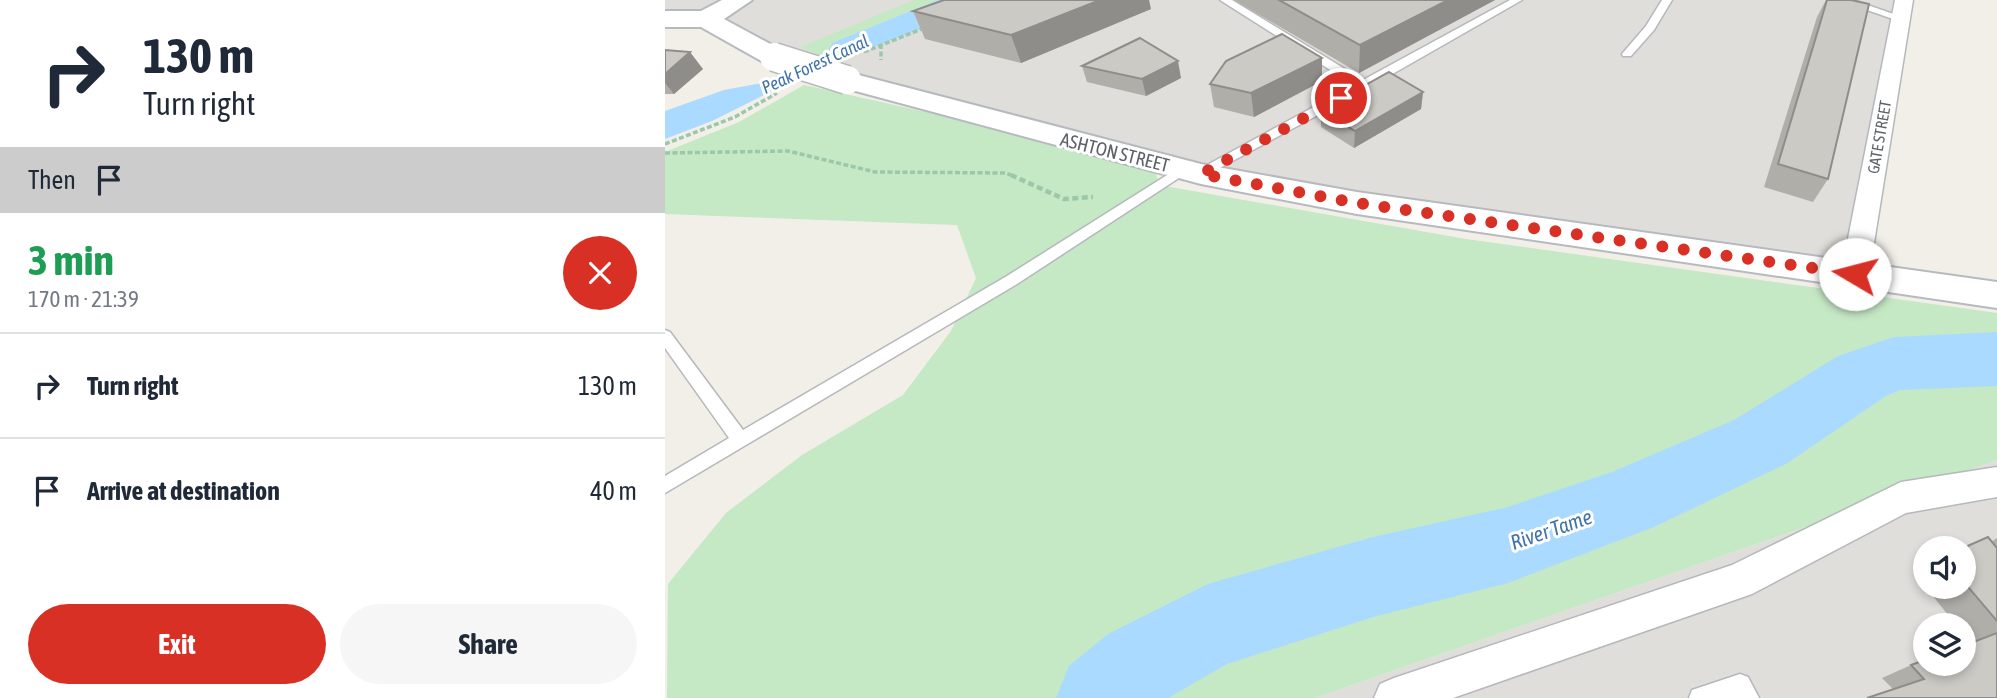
<!DOCTYPE html>
<meta charset="utf-8">
<style>
body{margin:0;font-family:"Asap Condensed",sans-serif;background:#f6f6f7;color:#1f2937;height:100vh;display:flex;flex-direction:column;font-size:26px;white-space:nowrap}
*{box-sizing:border-box;margin:0}
p{font-size:23px;color:#747a83}
.icon{flex:none;width:38px;height:38px;fill:none;stroke:currentColor;stroke-width:2;stroke-linecap:round;stroke-linejoin:round}
.map{position:relative;flex:1;overflow:hidden}
.details{display:flex;flex-direction:column;background:#fff;width:665px}
.details>*{flex:none}
.hud{background:#fff;color:#1f2937;overflow:hidden}
.controls{position:absolute;left:1248px;top:536px;display:grid;gap:14px}
.controls a{display:grid;place-items:center;width:63px;height:63px;border-radius:50%;background:#fff;box-shadow:0 4px 10px #0003;font-size:35px}
.pin{position:absolute;display:grid;place-items:center;width:60px;height:60px;color:#fff;margin:-30px;border:4px solid #fff;border-radius:50%;box-shadow:0 2px 7px #0007}
.me{position:absolute;width:77px;margin:-38px;rotate:278deg;stroke-linejoin:round;filter:drop-shadow(0 0 5px #0008)}
.turn{display:flex;align-items:center;gap:24px;height:147px;padding:0 28px;font-size:32px}
.turn .icon{width:91px;height:91px;stroke-width:2.5}
.turn b{display:block;font-size:49px;line-height:60px}
.then{display:flex;align-items:center;height:66px;padding:0 28px;background:#0003;gap:14px;font-size:26px}
.round{display:grid;place-items:center;flex:none;width:74px;height:74px;border-radius:37px;background:#f6f6f7}
.head{display:flex;align-items:center;justify-content:space-between;height:119px;padding:0 28px}
h1{font-size:42px;font-weight:700;line-height:52px;color:#1e9e55}
.cta{display:flex;gap:14px;margin-top:auto;padding:14px 28px}
.cta a{flex:1;height:80px;border-radius:42px;background:#d93025;color:#fff;font-size:28px;font-weight:700;line-height:80px;text-align:center}
.cta a+a{background:#f6f6f7;color:#1f2937}
ul{padding:0;list-style:none}
li{display:flex;align-items:center;gap:21px;height:105px;padding:0 28px;border-top:2px solid #e0e1e3}
li div{flex:1}
li b{display:block;font-size:26px}
li em{font-style:normal}
main{display:flex;flex:1;min-height:0}
.map>svg:first-child{display:block}
.industrial{fill:#e0deda;fill-rule:evenodd}
.green{fill:#c5e8c5}
.water{fill:#aadaff}
.lines{fill:none;stroke-linecap:round;stroke-linejoin:round}
.river{fill:#aadaff;fill-rule:evenodd}
.lane-casing{stroke:#b5b8bc;stroke-width:3}
.street-casing{stroke:#b5b8bc;stroke-width:3}
.secondary-casing{stroke:#b6babf;stroke-width:4}
.path-far1{stroke:#9cc7a9;stroke-width:3.5;stroke-dasharray:5 2.5;stroke-linecap:butt}
.path{stroke:#9cc7a9;stroke-width:4.5;stroke-dasharray:6 3.5;stroke-linecap:butt}
.lane{fill:#fff;fill-rule:evenodd}
.street{fill:#fff;fill-rule:evenodd}
.secondary{fill:#fff;fill-rule:evenodd}
.secondary-bridge-casing{stroke:#b6babf;stroke-width:31;stroke-linecap:butt}
.secondary-bridge{stroke:#fff;stroke-width:28}
.wall{fill:#afaea9}
.shaded-wall{fill:#8f8d8a}
.building{fill:#cccac5;stroke:#8f8d8a;stroke-width:2}
.route{stroke:#d93025;stroke-width:12;stroke-dasharray:0 21.6}
.labels{text-anchor:middle;dominant-baseline:central;stroke-width:6;stroke-linejoin:round;paint-order:stroke}
.far-street-label{font-size:16px;fill:#5f6368;stroke:#fff}
.far-water-label{font-size:18px;font-style:italic;fill:#4174aa;stroke:#fff}
.street-label{font-size:19px;fill:#5f6368;stroke:#fff}
.water-label{font-size:21px;font-style:italic;fill:#4174aa;stroke:#fff}
</style>
<main>
<section class="details">
<div class="hud">
<div class="turn"><svg class="icon" aria-label="right" viewBox="0 0 24 24"><path d="M7 20v-9h11M14 6l5 5-5 5"/></svg><div><b>130 m</b>Turn right</div></div>
<div class="then">Then<svg class="icon" aria-label="arrive" viewBox="0 0 24 24"><path d="M6 21V4h12l-3 4 3 4H6"/></svg></div>
</div>
<div class="head"><div><h1>3 min</h1><p>170 m · 21:39</p></div><a class="round" style="background:#d93025;color:#fff"><svg class="icon" aria-label="close" viewBox="0 0 24 24"><path d="M6 6l12 12M18 6L6 18"/></svg></a></div>
<ul>
<li><svg class="icon" aria-label="right" viewBox="0 0 24 24"><path d="M7 20v-9h11M14 6l5 5-5 5"/></svg><div><b>Turn right</b></div><em>130 m</em></li>
<li><svg class="icon" aria-label="arrive" viewBox="0 0 24 24"><path d="M6 21V4h12l-3 4 3 4H6"/></svg><div><b>Arrive at destination</b></div><em>40 m</em></li>
</ul>
<div class="cta"><a>Exit</a><a>Share</a></div>
</section>
<div class="map">
<svg width="1332" height="698" viewBox="0 0 1332 698">
<rect width="100%" height="100%" fill="#f1efe8"/>
<g class="industrial">
<path d="M0,0H1239L1190,274L692,203L222,93L41,19H0Z"/>
<path d="M1332,460V698H650ZM1260,548H1298V586H1260ZM1260,625H1298V663H1260Z"/>
</g>
<g class="green">
<path d="M249,0H273L167,43L164,50L155,55L135,47Z"/>
<path d="M139,85L488,162L494,185L801,239L1332,313V460L650,698H2L3,584L61,513L137,455L238,395L286,331L311,278L292,225L0,214V152L74,122Z"/>
</g>
<path class="water" d="M273,0H327L220,43L177,56L47,121L0,139V111L59,90L97,83L164,50L167,43Z"/>
<g class="lines">
<path class="river" d="M1332,332V386L1235,390L1221,396L1121,464L989,527L843,583L708,617L562,664L503,698H391L404,666L443,634L543,584L708,537L843,507L947,472L1069,420L1173,356L1229,337Z"/>
<defs>
<g id="lane">
<path d="M555,0H567L698,80L845,0H857L703,88L536,178L530,174L531,171L689,85Z"/>
<path d="M997,0H1007L989,30L966,56H958L957,54L981,26Z"/>
<path d="M1173,0H1188L1240,18L1231,20Z"/>
<path d="M518,165L524,169L523,172L352,284L0,493V476L64,438L0,348V330L5,332L78,430L342,276Z"/>
<path d="M1075,674L1083,677L1094,698H1024L1027,690Z"/>
</g>
<g id="street">
<path d="M1230,0H1248L1204,274L1200,281L1190,284L1180,281L1176,274Z"/>
<path d="M1332,467V497L1241,513L1087,594L788,698H709L715,684L729,678L1067,565L1236,482Z"/>
</g>
<g id="secondary">
<path d="M57,0H87L59,19L118,51L122,57L118,63H100L36,27H0V11H36Z"/>
<path d="M182,72L536,164L692,192L1332,282V308L692,214L536,184L172,86L168,80L172,74Z"/>
</g>
</defs>
<use href="#lane" class="lane-casing"/>
<use href="#street" class="street-casing"/>
<use href="#secondary" class="secondary-casing"/>
<g class="path-far1">
<path d="M216,44V60"/>
<path d="M199,52L259,28"/>
<path d="M0,144L70,117L112,93"/>
<path d="M0,153L123,151L210,172L341,173L350,177"/>
</g>
<path class="path" d="M346,175L399,199L428,197"/>
<use href="#lane" class="lane"/>
<use href="#street" class="street"/>
<use href="#secondary" class="secondary"/>
<defs>
<path id="secondary-bridge" d="M109,57L182,80"/>
</defs>
<use href="#secondary-bridge" class="secondary-bridge-casing"/>
<use href="#secondary-bridge" class="secondary-bridge"/>
</g>
<g class="wall">
<path d="M569,0H830L694,73Z"/>
<path d="M1161,0H1186L1163,179L1148,202L1099,187L1152,17Z"/>
<path d="M486,9L356,63L260,39L248,11Z"/>
<path d="M0,50L38,69L9,94H0Z"/>
<path d="M417,66L516,78L481,96L422,82Z"/>
<path d="M657,81L589,117L549,107L545,84Z"/>
<path d="M758,92L756,109L689,148L656,127V110Z"/>
<path d="M1332,538V698L1228,689L1217,678L1246,665L1306,643L1298,634V625H1291L1260,586H1298V548L1326,542Z"/>
<path d="M1260,567V586L1250,573Z"/>
</g>
<g class="shaded-wall">
<path d="M435,0H484L486,9L356,63L346,35Z"/>
<path d="M783,0H830L694,73L695,45Z"/>
<path d="M25,52L38,69L9,94L0,83V74Z"/>
<path d="M657,58V81L589,117L586,93Z"/>
<path d="M513,61L516,78L481,96L477,79Z"/>
<path d="M758,92L756,109L689,148L690,131Z"/>
</g>
<g class="building">
<path d="M279,0H435L346,35L248,11Z"/>
<path d="M614,0H783L695,45Z"/>
<path d="M1162,0H1186L1204,4L1163,179L1113,164Z"/>
<path d="M617,34L657,58L586,93L545,84L561,61Z"/>
<path d="M475,38L513,61L477,79L417,66Z"/>
<path d="M0,50L25,52L0,74Z"/>
<path d="M724,72L758,92L690,131L656,110Z"/>
<path d="M1323,537L1332,548V621L1298,581V548Z"/>
<path d="M1332,633V698H1202L1259,679L1246,665L1260,660V663H1298V646Z"/>
</g>
<g class="lines">
<path class="route" d="M676,98L536,174L692,203L1190,274"/>
</g>
<g class="labels">
<g class="far-street-label">
<text transform="translate(1214 137) rotate(-80)">GATE STREET</text>
</g>
<g class="far-water-label">
<text transform="translate(150 64) rotate(-25)">Peak Forest Canal</text>
</g>
<g class="street-label">
<text transform="translate(450 152) rotate(14)">ASHTON STREET</text>
</g>
<g class="water-label">
<text transform="translate(886 529) rotate(-19)">River Tame</text>
</g>
</g>
</svg>
<div class="controls">
<a><svg class="icon" aria-label="sound" viewBox="0 0 24 24"><path d="M4 9h4l5-4v14l-5-4H4zM17 9q2 3 0 6"/></svg></a>
<a><svg class="icon" aria-label="layers" viewBox="0 0 24 24"><path d="M12 4l9 5-9 5-9-5zM3 14l9 5 9-5"/></svg></a>
</div>
<div class="pin" style="left:676px;top:98px;background:#d93025"><svg class="icon" aria-label="arrive" viewBox="0 0 24 24"><path d="M6 21V4h12l-3 4 3 4H6"/></svg></div>
<svg class="me" style="left:1190px;top:274px" viewBox="-20 -20 40 40"><circle r="19" fill="#fff"/><path d="M0-13L10 11 0 6-10 11z" fill="#d93025"/></svg>
</div>
</main>
